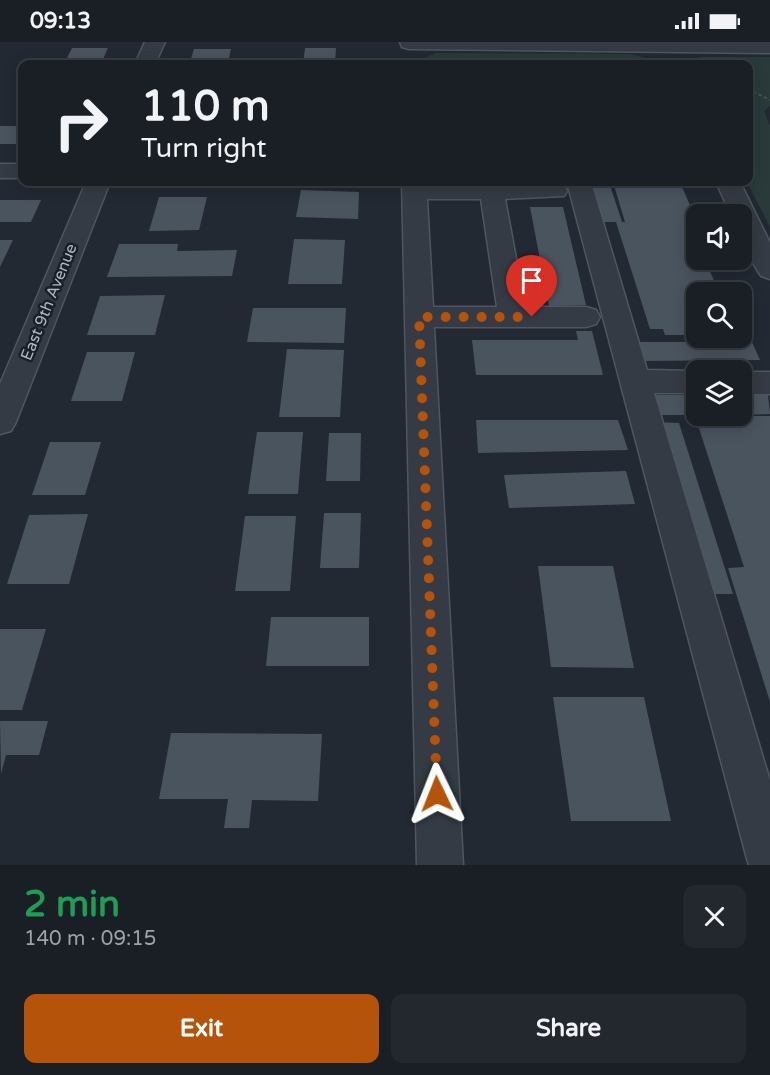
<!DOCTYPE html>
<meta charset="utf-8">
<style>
body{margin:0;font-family:"Varela Round",sans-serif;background:#23272e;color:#f1f3f6;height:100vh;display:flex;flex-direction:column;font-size:22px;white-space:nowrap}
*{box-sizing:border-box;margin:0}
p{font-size:20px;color:#9fa2a7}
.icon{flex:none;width:33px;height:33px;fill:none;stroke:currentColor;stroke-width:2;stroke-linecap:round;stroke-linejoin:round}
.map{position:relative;height:823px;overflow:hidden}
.side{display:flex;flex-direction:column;background:#1a1f26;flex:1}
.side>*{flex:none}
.banner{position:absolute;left:18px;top:18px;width:735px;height:126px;border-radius:12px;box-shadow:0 3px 15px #0003,0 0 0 2px #383d43;background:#1a1f26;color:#f1f3f6;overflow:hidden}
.fabs{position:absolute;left:686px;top:162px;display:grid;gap:12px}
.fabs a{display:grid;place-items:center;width:66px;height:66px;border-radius:12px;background:#1a1f26;box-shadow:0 3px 15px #0003,0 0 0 2px #383d43;font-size:30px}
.pin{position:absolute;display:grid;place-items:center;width:51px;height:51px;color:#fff;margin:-62px -26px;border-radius:50% 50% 50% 0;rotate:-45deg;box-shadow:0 0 6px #0007}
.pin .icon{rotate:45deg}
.me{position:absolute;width:66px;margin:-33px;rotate:358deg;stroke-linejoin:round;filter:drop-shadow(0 0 4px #0008)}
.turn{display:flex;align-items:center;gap:21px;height:126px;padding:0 24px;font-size:27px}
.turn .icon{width:78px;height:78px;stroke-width:2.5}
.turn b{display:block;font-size:42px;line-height:51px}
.round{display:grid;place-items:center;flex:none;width:63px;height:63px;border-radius:12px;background:#23272e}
.headline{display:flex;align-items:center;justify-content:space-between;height:102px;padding:0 24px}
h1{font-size:36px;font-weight:700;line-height:45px;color:#1e9e55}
.action{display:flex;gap:12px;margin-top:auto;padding:12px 24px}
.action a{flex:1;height:69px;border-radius:12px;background:#b45309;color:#fff;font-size:24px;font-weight:700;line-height:69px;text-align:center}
.action a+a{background:#23272e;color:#f1f3f6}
.status{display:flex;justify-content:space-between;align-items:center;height:42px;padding:0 30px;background:#1a1f26;direction:ltr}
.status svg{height:16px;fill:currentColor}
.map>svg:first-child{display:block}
.green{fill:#2a3a3a}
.building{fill:#4a545f}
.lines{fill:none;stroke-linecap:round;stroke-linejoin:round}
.minor-casing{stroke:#4f565f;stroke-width:3}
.path{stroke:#485759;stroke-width:2;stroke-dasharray:3 3;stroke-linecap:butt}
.minor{fill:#353b44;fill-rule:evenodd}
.route{stroke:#b45309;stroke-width:10;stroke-dasharray:0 18}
.labels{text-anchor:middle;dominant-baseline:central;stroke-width:5;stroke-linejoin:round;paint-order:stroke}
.street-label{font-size:16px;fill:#afb6c1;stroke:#1a2029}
</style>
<div class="status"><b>09:13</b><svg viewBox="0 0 49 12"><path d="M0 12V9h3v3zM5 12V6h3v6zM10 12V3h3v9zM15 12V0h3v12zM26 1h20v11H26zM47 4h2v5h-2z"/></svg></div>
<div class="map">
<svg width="770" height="823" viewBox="0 0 770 823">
<rect width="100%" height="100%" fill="#222933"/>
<g class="green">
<path d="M436,11L631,12L645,16L648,22H427V15Z"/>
<path d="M700,15H770V64L764,69L770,84V185L747,140L748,22H690L694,16Z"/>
</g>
<g class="building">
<path d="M72,6H108L101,22H79L81,18H66Z"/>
<path d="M305,6H336L335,22H303Z"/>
<path d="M194,7H231L228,20H190Z"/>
<rect x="0" y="84" width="22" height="18"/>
<path d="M589,140H609L622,180H625L613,140H680L696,177V218H705L719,250H696V293H665L663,287H650L616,180H601Z"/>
<path d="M301,148L359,150L358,177L296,175Z"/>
<path d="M159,155H207L199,188L149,189Z"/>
<path d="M0,158H41L31,180H0Z"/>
<path d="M530,165H563L586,263L549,264Z"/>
<path d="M294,197L345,198L342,242H288Z"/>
<path d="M0,198H13L0,225Z"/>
<path d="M119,202H178L177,209L237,208L232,234L107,235Z"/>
<path d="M165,253L155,293H87L100,254Z"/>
<path d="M253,266H346L344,301L247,300Z"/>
<path d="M576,289H592L603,333H476L472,298H578Z"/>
<path d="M635,300H752L760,318L640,319Z"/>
<path d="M287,307L344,308L340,375H279Z"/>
<path d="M87,310H135L122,359H71Z"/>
<path d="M654,353H696V373H660Z"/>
<path d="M741,353H768L770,372L741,373Z"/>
<path d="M695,374H770V660L728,526L744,525Z"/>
<path d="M476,378H618L628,408L478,411Z"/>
<path d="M653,380L679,381L733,552H702Z"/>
<path d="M257,390H303L298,452H248Z"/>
<path d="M329,391H361L360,439H326Z"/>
<path d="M50,400H101L85,453H32Z"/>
<path d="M626,429L635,462L509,466L504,433Z"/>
<path d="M324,471H361L359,526H320Z"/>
<path d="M88,472L69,542H7L29,473Z"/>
<path d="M245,474H296L290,549H235Z"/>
<path d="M538,524H613L634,626L551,625Z"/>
<path d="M271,575H369V624H266Z"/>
<path d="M0,587H46L22,668H0Z"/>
<path d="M553,655H644L671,779H571Z"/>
<path d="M0,679H48L39,713H6L1,732Z"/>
<path d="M171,691L322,692L318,759L252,758L249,786H224L228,757H159Z"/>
</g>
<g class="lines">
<defs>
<g id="minor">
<path d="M145,0H165L155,22H135Z"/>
<path d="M400,0H770V11L409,7L402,5Z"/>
<rect x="0" y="122" width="22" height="14"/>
<path d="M86,140H110L16,380L11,389L0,392V342Z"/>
<path d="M402,140H426V143L555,142L564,144L567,149L564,154L505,157L525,265H586L596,268L600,275L596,282L586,285H434L463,823H417ZM427,157H481L497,265H433Z"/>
<path d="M567,140H591L647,328L696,329V351H654L770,739V823H749L747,817Z"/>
<path d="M716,140H740L770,201V237L761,234C747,213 741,197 741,172H731Z"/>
<rect x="741" y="330" width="29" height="22"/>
</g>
</defs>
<use href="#minor" class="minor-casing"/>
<path class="path" d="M748,47L770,58"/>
<use href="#minor" class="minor"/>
</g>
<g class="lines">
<path class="route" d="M437,752L419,275H532"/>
</g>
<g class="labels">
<g class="street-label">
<text transform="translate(49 260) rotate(-68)">East 9th Avenue</text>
</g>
</g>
</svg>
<div class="fabs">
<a><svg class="icon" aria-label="sound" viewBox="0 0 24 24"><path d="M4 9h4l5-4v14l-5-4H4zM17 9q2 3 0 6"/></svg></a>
<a><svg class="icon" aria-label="search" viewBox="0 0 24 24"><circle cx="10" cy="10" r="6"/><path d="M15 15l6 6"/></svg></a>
<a><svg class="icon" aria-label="layers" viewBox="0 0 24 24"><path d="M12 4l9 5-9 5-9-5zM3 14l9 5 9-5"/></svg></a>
</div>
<div class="pin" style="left:532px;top:275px;background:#d93025"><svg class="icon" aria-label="arrive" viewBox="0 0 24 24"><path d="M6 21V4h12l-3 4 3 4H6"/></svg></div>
<svg class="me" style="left:437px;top:752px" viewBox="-20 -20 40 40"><path d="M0-17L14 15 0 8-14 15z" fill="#b45309" stroke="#fff" stroke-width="4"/></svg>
<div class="banner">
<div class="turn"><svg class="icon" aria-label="right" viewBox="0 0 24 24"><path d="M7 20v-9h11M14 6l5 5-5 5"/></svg><div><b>110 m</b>Turn right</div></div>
</div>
</div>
<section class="side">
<div class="headline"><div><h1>2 min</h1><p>140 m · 09:15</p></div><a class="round"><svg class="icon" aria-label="close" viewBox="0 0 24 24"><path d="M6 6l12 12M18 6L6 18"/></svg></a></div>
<div class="action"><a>Exit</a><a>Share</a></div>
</section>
